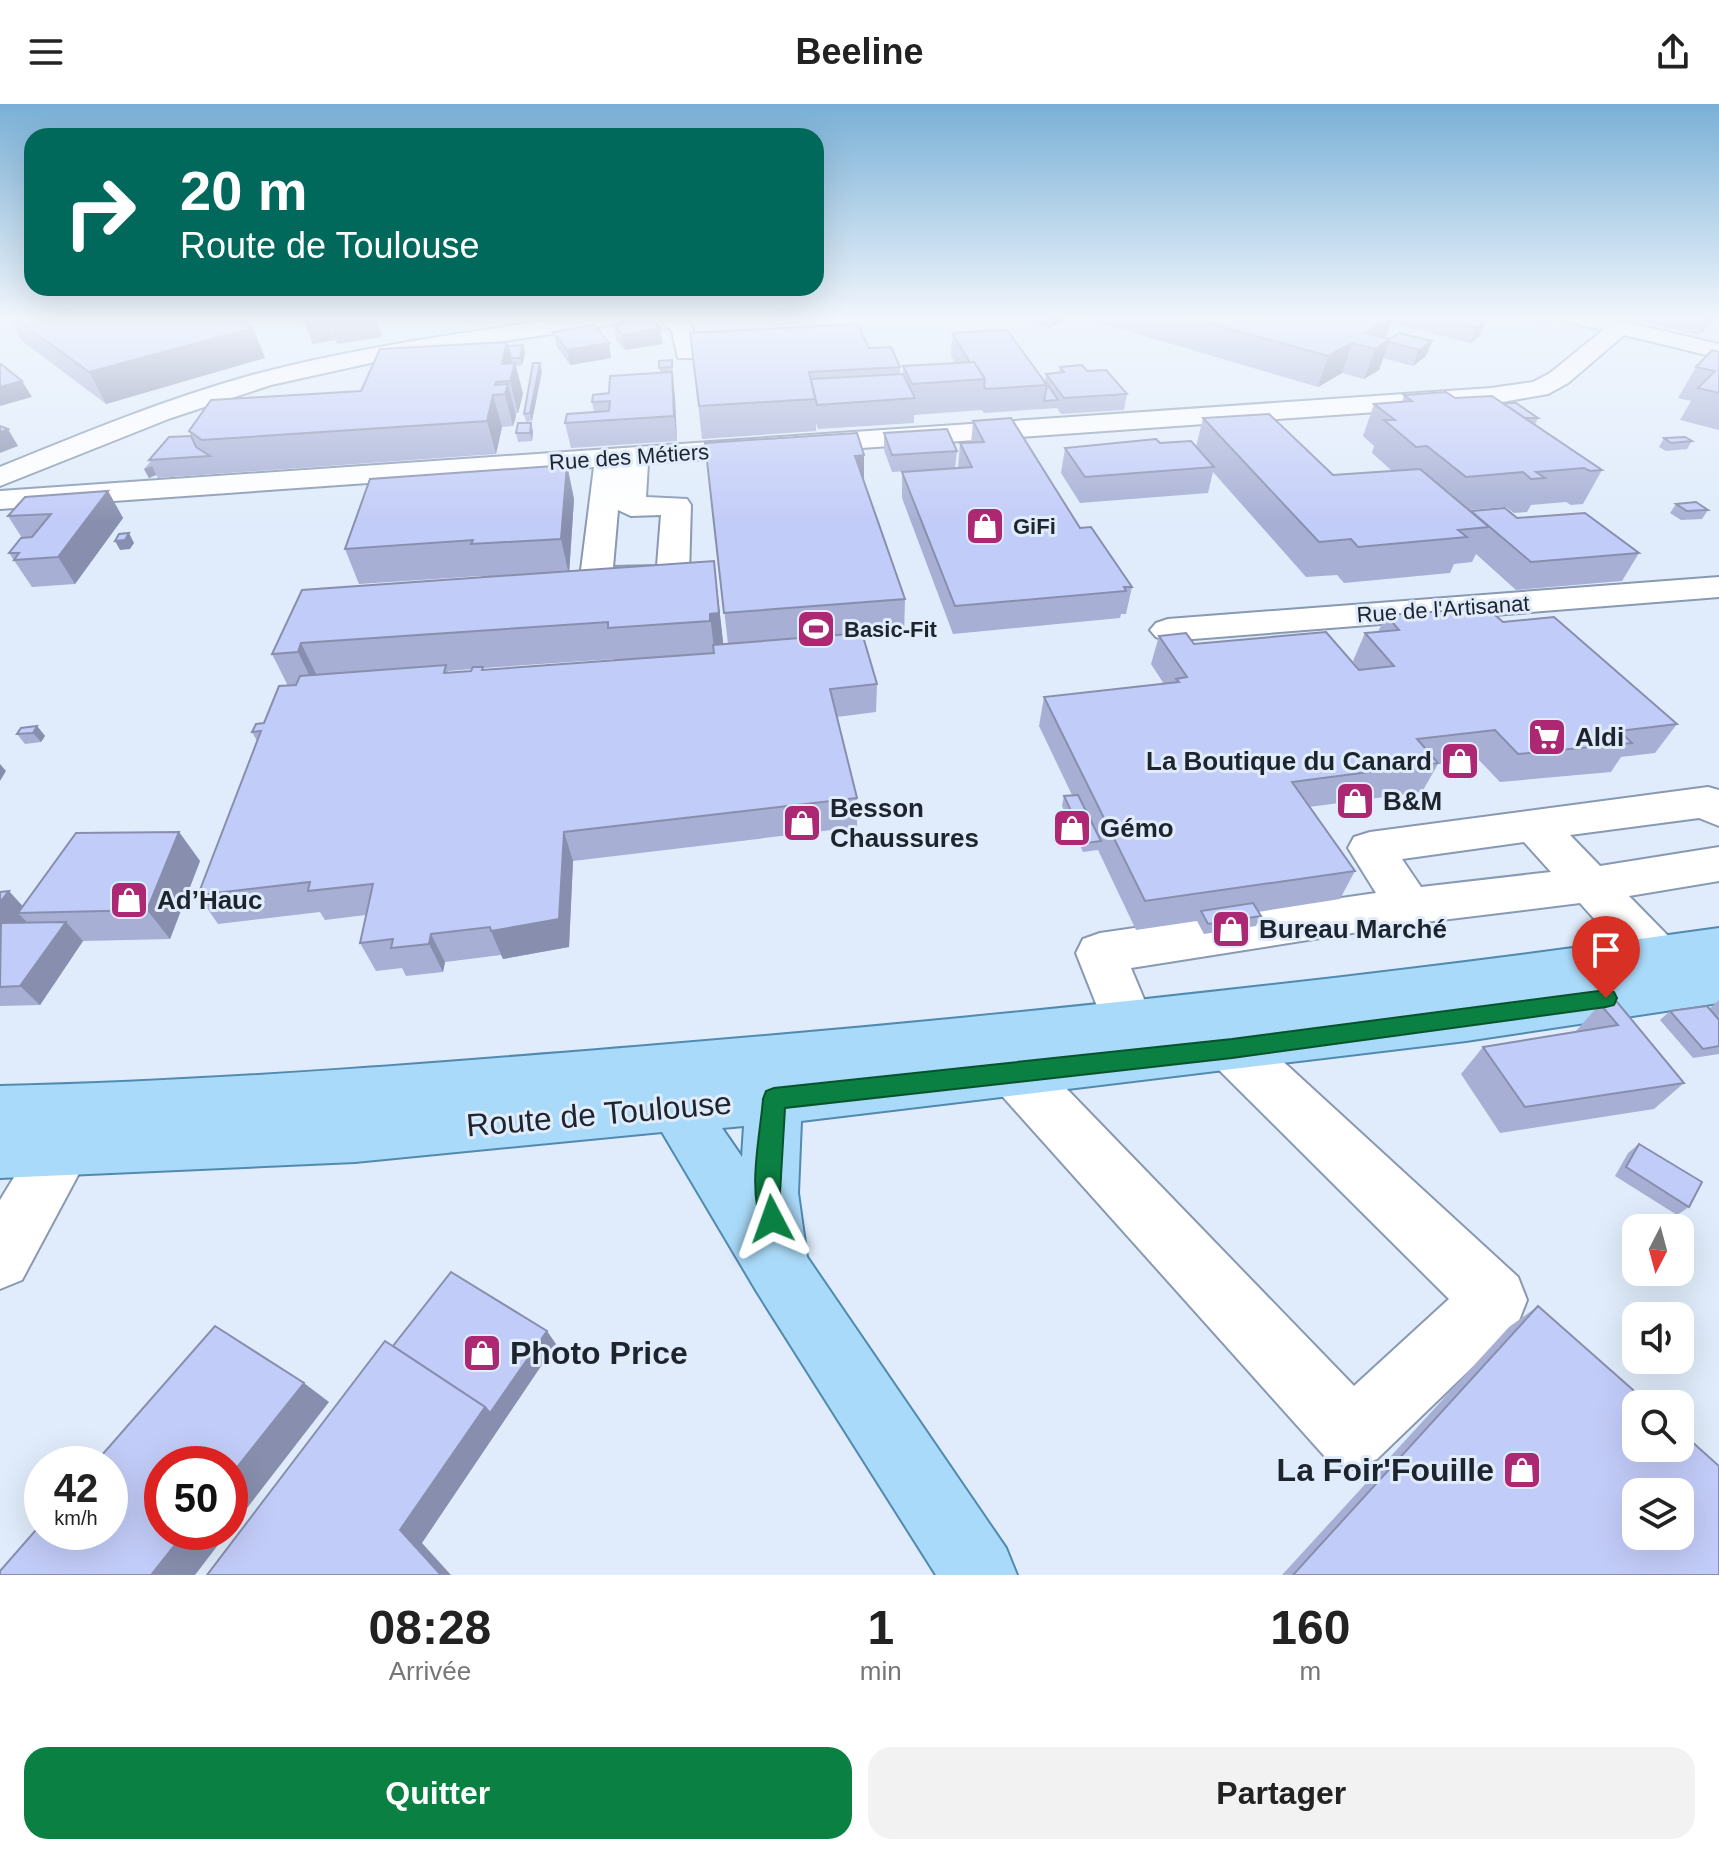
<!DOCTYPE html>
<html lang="fr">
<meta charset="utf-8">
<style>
body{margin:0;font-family:Helvetica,sans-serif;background:#f2f2f2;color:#222;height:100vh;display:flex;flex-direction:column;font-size:30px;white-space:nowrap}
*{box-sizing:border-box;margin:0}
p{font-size:26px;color:#767676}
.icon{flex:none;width:44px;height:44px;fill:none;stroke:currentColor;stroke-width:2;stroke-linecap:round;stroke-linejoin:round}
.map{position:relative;height:1471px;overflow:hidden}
.details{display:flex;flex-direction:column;background:#fff;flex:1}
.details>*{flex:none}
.banner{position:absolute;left:24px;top:24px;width:800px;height:168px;border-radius:24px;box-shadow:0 8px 32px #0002;background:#00695c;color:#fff;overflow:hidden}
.needle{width:52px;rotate:186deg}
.fabs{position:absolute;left:1622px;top:1110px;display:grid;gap:16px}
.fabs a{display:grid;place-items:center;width:72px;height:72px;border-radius:16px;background:#fff;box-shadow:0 8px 32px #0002;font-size:40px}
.speed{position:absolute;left:24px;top:1342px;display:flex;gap:16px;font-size:40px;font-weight:700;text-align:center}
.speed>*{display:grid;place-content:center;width:104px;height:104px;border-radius:50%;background:#fff;box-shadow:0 8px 32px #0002;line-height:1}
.speed small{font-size:20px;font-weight:400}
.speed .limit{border:12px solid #d22;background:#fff;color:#111}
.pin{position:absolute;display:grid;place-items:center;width:68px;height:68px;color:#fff;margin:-82px -34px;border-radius:50% 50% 50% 0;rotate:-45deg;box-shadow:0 0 8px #0007}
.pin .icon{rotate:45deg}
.me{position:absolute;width:88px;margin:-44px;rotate:356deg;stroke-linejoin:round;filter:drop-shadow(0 0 6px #0008)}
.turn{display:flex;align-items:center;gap:28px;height:168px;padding:0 24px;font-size:36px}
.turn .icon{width:104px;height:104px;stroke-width:2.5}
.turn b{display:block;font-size:56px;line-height:68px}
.eta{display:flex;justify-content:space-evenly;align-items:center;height:136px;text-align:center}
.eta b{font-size:48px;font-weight:700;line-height:56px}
.button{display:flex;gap:16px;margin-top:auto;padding:16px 24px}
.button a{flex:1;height:92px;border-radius:24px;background:#0b8043;color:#fff;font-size:32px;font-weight:700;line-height:92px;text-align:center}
.button a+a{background:#f2f2f2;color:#222}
header{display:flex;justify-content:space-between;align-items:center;height:104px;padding:0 24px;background:#fff;font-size:36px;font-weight:700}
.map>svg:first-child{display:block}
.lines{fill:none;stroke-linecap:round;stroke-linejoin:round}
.minor-casing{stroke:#8899b1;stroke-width:4}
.major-casing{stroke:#528aaf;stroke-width:4}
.path{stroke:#838c98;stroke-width:3;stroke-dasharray:2 2;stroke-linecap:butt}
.minor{fill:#fff;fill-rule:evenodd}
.major{fill:#a9daf9;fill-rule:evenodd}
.wall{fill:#a7afd5;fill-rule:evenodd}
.shaded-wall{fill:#888fae}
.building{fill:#c2ccf8;stroke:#888fae;stroke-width:2;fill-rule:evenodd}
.route{fill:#0b8043;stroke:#07532c;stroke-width:2}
.labels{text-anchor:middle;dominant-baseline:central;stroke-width:6;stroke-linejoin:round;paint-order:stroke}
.far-street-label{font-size:22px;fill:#1d242d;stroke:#e0ecfb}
.far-poi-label{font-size:22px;font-weight:bold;fill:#1d242d;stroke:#e0ecfb;text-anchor:start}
.poi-label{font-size:26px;font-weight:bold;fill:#1d242d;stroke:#e0ecfb;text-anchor:start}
.near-street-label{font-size:32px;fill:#1d242d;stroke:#e0ecfb}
.near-poi-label{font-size:32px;font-weight:bold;fill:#1d242d;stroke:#e0ecfb;text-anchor:start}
</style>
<header><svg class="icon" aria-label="menu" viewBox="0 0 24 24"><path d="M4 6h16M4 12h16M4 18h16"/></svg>Beeline<svg class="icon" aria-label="share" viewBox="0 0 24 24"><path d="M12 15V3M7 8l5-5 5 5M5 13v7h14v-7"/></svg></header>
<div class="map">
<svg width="1719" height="1471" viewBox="0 0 1719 1471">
<rect width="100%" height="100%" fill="#e0ecfb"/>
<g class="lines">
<defs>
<g id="minor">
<path d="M571,213H626L615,220L393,254L271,281L171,314L0,382V363C83,329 166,295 252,271C357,243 464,229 571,213Z"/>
<path d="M657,213C691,213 693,216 698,249L694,254H678L672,227Z"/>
<path d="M1563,213H1603L1719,240V254L1624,231L1568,279L1548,290L1491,300L648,359L646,393L687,395L691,401L689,471L685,478L673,481L596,484L584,481L580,474L594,363L0,405V387L1491,284L1533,278L1550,269L1603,226L1566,218ZM618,406L631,412L661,411L657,462L613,463Z"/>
<path d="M1719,473V493L1168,537L1156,533L1150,526L1156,519L1168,515Z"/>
<path d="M1708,683L1719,686V722L1699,714L1570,731L1600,762L1719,743V777L1629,792L1675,839L1683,853L1675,867L1658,873L1641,867L1580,799L1409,820L1131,864L1154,919L1146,935L1128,941L1110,935L1076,849L1083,835L1100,829L1376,789L1348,744L1354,733L1370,728ZM1524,738L1551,768L1421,783L1402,755Z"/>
<path d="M1232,921L1251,928L1518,1173L1527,1196L1518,1219L1377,1355L1352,1365L1327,1355L995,984L987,967L995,950L1014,943L1033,950L1354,1282L1449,1195L1213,960L1206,944L1213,928Z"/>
<path d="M63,1018L83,1026L92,1045L22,1176L0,1185V1096L43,1026Z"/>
</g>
<path id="major" d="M1719,824V899L1466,937L801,1017L798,1089L807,1153L1006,1444L1017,1471H936L757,1188L662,1028L355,1058L0,1074V982C220,977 439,959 658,941C1013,912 1366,874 1719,824ZM744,1022L742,1053L722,1024Z"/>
</defs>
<use href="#minor" class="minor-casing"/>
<use href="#major" class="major-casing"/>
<path class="path" d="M1520,213L1550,220"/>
<use href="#minor" class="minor"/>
<use href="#major" class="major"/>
</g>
<g class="wall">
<path d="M8,213H232L253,224L265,254L106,300L21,236Z"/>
<path d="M1015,213H1075L1049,224Z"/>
<path d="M1080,213H1469L1486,217L1480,232L1470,239L1391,219L1385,234L1390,235L1399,229L1426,252L1413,262L1383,254L1379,266L1364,275L1342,269L1318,283Z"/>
<path d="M1622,213H1718L1699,231Z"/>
<path d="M614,221L660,224L662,240L625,246L616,236Z"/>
<path d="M553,228L609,239L611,254L570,261L557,243Z"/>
<path d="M690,229L869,244L900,263V270H903V262L955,259L951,252L952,229L1044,278L1045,277L1046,270L1059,269L1060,263L1087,267L1127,290L1124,306L1061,310L1057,304L984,309L982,306L914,311V319L818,325L816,319V327L702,335Z"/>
<path d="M523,241L525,249L522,261L516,262L523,290L518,309H516V312L513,322L502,323L496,350L158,374L156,371L149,374L144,365L150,358L149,356L191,332L189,327L361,287L508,242Z"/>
<path d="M1719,248V326L1680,316L1691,297L1678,294L1696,263Z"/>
<path d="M672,256L677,337L571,344L565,319L594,308L592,298L609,289L660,269L659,257Z"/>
<path d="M542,267L532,317L526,318L524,310Z"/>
<path d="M1404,291L1503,299L1538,314L1535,321L1602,366L1583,400L1571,401L1566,398L1531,401L1527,408L1514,409L1506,403L1468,406L1471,408L1517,414L1639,449L1622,477L1516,486L1476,450L1472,458L1454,460L1450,469L1344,479L1337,471L1306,473L1213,368L1208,389L1080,399L1061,369L1065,344L1160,339L1196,343L1203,314L1333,371L1392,367L1372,349L1374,342L1363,332L1374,300L1402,298Z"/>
<path d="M973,317L1080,424L1132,483L1126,510H1121L1120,514L953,530L902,394V368L958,364L960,339H971Z"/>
<path d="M533,327L532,337L518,338L516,329Z"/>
<path d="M884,329L957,347L955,364L892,368L884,346Z"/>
<path d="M1664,334L1692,337L1687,345L1666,347L1659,343Z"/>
<path d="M705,339L864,379L905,495L904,532L864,535L877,580L876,608L837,613L857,694V723L573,757L569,843L503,855L501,851L445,858L443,868L406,872L402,864L376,867L360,839L366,811L325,816L320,808L218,820L198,791L257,637L252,628L264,619L288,582L272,550L482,474L481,472L359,480L345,445L567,361L574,395L569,468L714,457L723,540H728ZM614,555V556L484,566L483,564ZM472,565L471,567L448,569V567Z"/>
<path d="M108,387L123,414L75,480L32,483L9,449L22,434L8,412Z"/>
<path d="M1676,400L1708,406L1702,415L1681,416L1670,409Z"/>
<path d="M1386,511L1503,518L1677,620L1655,649L1621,653L1611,668L1500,678L1478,655L1438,660L1422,688L1309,703L1355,767L1340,795L1258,808L1261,812L1256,822L1204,830L1197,817L1136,826L1098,746L1083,748L1062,702L1064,692L1072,691L1039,622L1044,593L1164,580L1151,560L1159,532L1194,540L1360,566L1353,557L1365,529L1378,528Z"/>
<path d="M37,622L45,632L41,638L25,640L17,630Z"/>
<path d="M179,728L200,757L170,835L83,837L40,901L0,902V788L23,802Z"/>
<path d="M1719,896V950L1693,954L1660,916L1670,907L1709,905Z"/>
<path d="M1600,900L1684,979L1654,1005L1500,1029L1461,970L1483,943L1575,928Z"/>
<path d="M1639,1040L1689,1103L1677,1111L1615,1072L1628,1049Z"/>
<path d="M1538,1202L1719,1471H1282L1509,1223Z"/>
</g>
<g class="shaded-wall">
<path d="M359,213H376L382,233L337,240L329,218Z"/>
<path d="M464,213H491L466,219Z"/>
<path d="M1051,213H1075L1049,224Z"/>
<path d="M1391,213H1393L1384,239L1390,235L1379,266L1364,275L1375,245L1365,229Z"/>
<path d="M1709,213H1718L1699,231Z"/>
<path d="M327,214L335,236L313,240L304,218Z"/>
<path d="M1486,217L1480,232L1470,239L1476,224Z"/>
<path d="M253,224L265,254L106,300L89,268Z"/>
<path d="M660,224L662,240L625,246L622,231Z"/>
<path d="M1432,237L1426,252L1413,262L1419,246Z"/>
<path d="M507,238L514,265L515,259L523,290L518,309L510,277L502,260Z"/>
<path d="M609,239L611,254L570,261L567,246Z"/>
<path d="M1352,239L1342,269L1318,283L1328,252Z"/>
<path d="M523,241L525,249L522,261L520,254Z"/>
<path d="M540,259L542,267L532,317L530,309Z"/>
<path d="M672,268L675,292L677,337L674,312Z"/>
<path d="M22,277L32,293L0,302V283Z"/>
<path d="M508,280L516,312L513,322L505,290Z"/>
<path d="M493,291L502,323L496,350L487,317Z"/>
<path d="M531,319L533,327L532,337L530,329Z"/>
<path d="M8,325L18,342L0,349V328Z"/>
<path d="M864,351V384L855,352Z"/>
<path d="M567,361L574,395L569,471L561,435Z"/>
<path d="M152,362L156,371L149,374L144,365Z"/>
<path d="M108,387L123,414L75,480L58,453Z"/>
<path d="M129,429L134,439L130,445L120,446L115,437Z"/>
<path d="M714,457L724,546L715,554L710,510Z"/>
<path d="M301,539L319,576L316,585L298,548Z"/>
<path d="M37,622L45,632L41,638L33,629Z"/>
<path d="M0,660L6,667L0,677Z"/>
<path d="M179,728L200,757L170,835L147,806Z"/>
<path d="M564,728L573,757L569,843L503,855L491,827Z"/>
<path d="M9,787L29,809H18L31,822L0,863V798Z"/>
<path d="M66,818L83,837L40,901L20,882Z"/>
<path d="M431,830L445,858L443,868L429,840Z"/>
<path d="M547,1227L556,1240L422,1439L451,1471H441L400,1426L485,1303Z"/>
<path d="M304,1279L329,1298L230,1426V1372Z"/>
<path d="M185,1428H228L195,1471H151Z"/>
</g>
<g class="building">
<path d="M13,213H232L253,224L89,268Z"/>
<path d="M303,213H359L329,218L327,214L304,218Z"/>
<path d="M1186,213H1391L1365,229L1390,235L1375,245L1352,239L1328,252Z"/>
<path d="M1441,213H1469L1486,217L1476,224L1439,215Z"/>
<path d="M652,215L660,224L622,231L614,221Z"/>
<path d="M858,220L869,244L891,243L900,263L809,268L815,295L699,302L690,229Z"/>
<path d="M594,221L609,239L567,246L553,228Z"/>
<path d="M1007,226L1047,281L986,285L984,282L985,275L974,258H970L952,229Z"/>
<path d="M1399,229L1432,237L1419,246L1389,238L1390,235L1387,237Z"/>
<path d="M507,238L502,260L515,259L510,277L496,278L495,281L508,280L505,290L493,291L487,317L202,336L189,327L211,296L361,287L380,245Z"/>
<path d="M523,241L520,254H511L508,242Z"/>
<path d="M1712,246L1719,248V289L1698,284L1715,267L1696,263Z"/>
<path d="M672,256V263L659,264V257Z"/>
<path d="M974,258L985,275L912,280L903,262Z"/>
<path d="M533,259H540L530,309L524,310Z"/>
<path d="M0,260H1L22,277L0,283Z"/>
<path d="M1082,261L1087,267L1106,266L1127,290L1064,294L1046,270L1064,268L1060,263Z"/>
<path d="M672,268L674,312L565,319L567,310L609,307L610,297L592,298L593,291L609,289L610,272Z"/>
<path d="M903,270L915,294L817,301L811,275Z"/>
<path d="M1045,277L1058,296L1044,297L1047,281L1044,278Z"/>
<path d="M1446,288L1455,294L1492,292L1602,366L1590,367L1584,364L1536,368L1545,374L1531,375L1523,368L1466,373L1427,342L1416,343L1384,316H1395L1374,300L1412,297L1404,291Z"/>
<path d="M1503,299H1516L1538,314H1525Z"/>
<path d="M1269,310L1333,371L1420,365L1489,423L1458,426L1467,433L1358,443L1351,435L1319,438L1203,314Z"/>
<path d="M1011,314L1080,424L1091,423L1132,483H1124L1126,487L955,502L902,368L972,363L960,339L984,338L973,317Z"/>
<path d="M518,319H531L530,329H516Z"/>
<path d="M0,322L8,325L0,328Z"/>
<path d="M947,325L957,347L892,351L884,329Z"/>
<path d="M857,329L864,351L855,352L905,495L724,509L705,339Z"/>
<path d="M191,332L196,343L210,352L149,356L169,333Z"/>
<path d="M1685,333L1692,337L1671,339L1664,334Z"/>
<path d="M1156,335L1160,339L1191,337L1214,363L1085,373L1065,344Z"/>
<path d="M567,361L561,435L471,440L473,436L345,445L370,375Z"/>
<path d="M108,387L58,453L14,456L19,449H9L21,434L32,433L51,410L8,412L25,393Z"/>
<path d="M1696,398L1708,406L1687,407L1676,400Z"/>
<path d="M1505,404L1517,414L1585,409L1639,449L1531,458L1471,407Z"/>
<path d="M129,429L125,436L115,437L119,430Z"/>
<path d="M714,457L719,509L710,510V517L608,524V518L301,539L298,548L272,550L302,486Z"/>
<path d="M1487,504L1503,518L1554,513L1677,620L1619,627L1632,639L1518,650L1495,626L1417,635L1438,659L1292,678L1355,767L1145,797L1044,593L1179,578L1176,575L1187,573L1159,532L1186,529L1194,540L1326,528L1359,566L1394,562L1365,529L1399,526L1386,511Z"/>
<path d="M862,529L877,580L830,585L857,694L564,728L559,815L491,827L490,823L431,830L429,840L391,844L393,835L360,839L373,780L308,787L310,778L198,791L261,627L252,628L256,620L264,619L279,582L296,581L300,572L446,561L444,569L471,567L473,563H483L482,566L714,549L713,541Z"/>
<path d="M37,622L33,629L17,630L21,624Z"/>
<path d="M1078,691L1101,737L1086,739L1064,692Z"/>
<path d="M179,728L147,806L18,809L76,729Z"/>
<path d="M9,787L0,798V788Z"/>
<path d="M1253,799L1261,812L1208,820L1201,807Z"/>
<path d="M66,818L20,882L0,883L1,819Z"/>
<path d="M1617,898L1684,979L1525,1003L1483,943L1618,921L1600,900Z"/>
<path d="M1707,902L1719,916V942L1703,945L1670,907Z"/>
<path d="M1639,1040L1702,1078L1689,1103L1626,1063Z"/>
<path d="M451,1168L547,1227L490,1309L485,1303L393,1242Z"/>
<path d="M1538,1202L1649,1300H1636V1344H1680V1327L1719,1362V1471H1293ZM1636,1388H1680V1432H1636Z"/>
<path d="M215,1222L304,1279L230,1372V1360H162V1428H185L151,1471H0V1467L42,1419V1428H110V1360H94Z"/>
<path d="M385,1237L485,1303L400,1426L441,1471H207Z"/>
</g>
<linearGradient id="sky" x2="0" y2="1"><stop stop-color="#79b0d6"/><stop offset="0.51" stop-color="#f1f6fd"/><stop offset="1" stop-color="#f1f6fd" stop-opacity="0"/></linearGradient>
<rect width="1719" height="419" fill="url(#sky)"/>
<path class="route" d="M1606,886L1614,888L1617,894L1614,901L1606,903L1232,954L785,1004L780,1089L784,1115L781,1123L772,1127L763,1123C747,1086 760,1034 763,995L766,987L774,984L1232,935Z"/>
<defs>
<symbol id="shop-square" viewBox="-11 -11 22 22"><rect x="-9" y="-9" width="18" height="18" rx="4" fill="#ac2872" stroke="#e0ecfb"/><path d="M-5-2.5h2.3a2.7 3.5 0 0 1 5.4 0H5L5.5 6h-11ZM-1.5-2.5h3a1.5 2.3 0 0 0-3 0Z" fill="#fff"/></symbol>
<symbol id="stadium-square" viewBox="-11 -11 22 22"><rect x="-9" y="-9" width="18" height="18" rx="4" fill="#ac2872" stroke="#e0ecfb"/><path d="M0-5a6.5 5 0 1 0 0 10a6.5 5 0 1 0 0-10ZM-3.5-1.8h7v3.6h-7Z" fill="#fff"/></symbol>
<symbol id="supermarket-square" viewBox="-11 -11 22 22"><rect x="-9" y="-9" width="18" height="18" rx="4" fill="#ac2872" stroke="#e0ecfb"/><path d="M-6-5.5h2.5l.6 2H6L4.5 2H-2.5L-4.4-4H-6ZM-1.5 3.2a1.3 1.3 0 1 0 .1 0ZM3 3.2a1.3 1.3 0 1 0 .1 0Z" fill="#fff"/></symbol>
</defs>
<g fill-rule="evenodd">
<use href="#shop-square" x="963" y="400" width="44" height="44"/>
<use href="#stadium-square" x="794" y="503" width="44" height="44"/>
<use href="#supermarket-square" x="1525" y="611" width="44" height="44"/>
<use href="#shop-square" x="1438" y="635" width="44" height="44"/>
<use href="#shop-square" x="1333" y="675" width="44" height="44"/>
<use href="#shop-square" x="780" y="697" width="44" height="44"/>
<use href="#shop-square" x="1050" y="702" width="44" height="44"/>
<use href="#shop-square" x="107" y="774" width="44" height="44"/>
<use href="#shop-square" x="1209" y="803" width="44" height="44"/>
<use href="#shop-square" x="460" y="1227" width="44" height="44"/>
<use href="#shop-square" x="1500" y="1344" width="44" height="44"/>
</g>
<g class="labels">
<g class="far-street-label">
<text transform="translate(629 353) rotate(-4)">Rue des Métiers</text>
<text transform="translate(1443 505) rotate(-4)">Rue de l'Artisanat</text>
</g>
<g class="far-poi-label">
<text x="1013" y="422">GiFi</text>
<text x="844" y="525">Basic-Fit</text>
</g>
<g class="poi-label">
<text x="1575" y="633">Aldi</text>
<text x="1432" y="657" text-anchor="end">La Boutique du Canard</text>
<text x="1383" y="697">B&amp;M</text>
<text x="830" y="704">Besson<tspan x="830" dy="30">Chaussures</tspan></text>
<text x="1100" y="724">Gémo</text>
<text x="157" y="796">Ad’Hauc</text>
<text x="1259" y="825">Bureau Marché</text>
</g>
<g class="near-street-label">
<text transform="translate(599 1010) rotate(-5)">Route de Toulouse</text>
</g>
<g class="near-poi-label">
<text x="510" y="1249">Photo Price</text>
<text x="1494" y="1366" text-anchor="end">La Foir'Fouille</text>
</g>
</g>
</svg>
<div class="fabs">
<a><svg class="needle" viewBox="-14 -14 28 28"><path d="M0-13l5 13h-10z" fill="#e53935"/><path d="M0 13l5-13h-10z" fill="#767676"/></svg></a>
<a><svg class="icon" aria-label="sound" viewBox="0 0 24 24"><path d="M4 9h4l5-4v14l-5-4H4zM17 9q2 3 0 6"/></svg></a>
<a><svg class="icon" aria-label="search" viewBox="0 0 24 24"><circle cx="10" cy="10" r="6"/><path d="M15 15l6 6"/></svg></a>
<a><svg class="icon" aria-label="layers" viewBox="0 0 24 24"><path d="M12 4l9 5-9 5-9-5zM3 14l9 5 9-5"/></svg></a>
</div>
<div class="speed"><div>42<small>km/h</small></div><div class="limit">50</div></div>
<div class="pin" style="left:1606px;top:894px;background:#d93025"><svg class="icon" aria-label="arrive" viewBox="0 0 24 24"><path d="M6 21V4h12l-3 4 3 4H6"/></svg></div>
<svg class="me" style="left:772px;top:1115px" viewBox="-20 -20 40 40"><path d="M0-17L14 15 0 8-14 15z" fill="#0b8043" stroke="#fff" stroke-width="4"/></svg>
<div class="banner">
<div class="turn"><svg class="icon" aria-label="right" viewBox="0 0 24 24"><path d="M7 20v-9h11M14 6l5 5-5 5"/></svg><div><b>20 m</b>Route de Toulouse</div></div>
</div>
</div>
<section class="details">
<div class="eta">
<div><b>08:28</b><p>Arrivée</p></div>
<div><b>1</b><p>min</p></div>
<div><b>160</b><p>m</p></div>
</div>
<div class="button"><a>Quitter</a><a>Partager</a></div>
</section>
